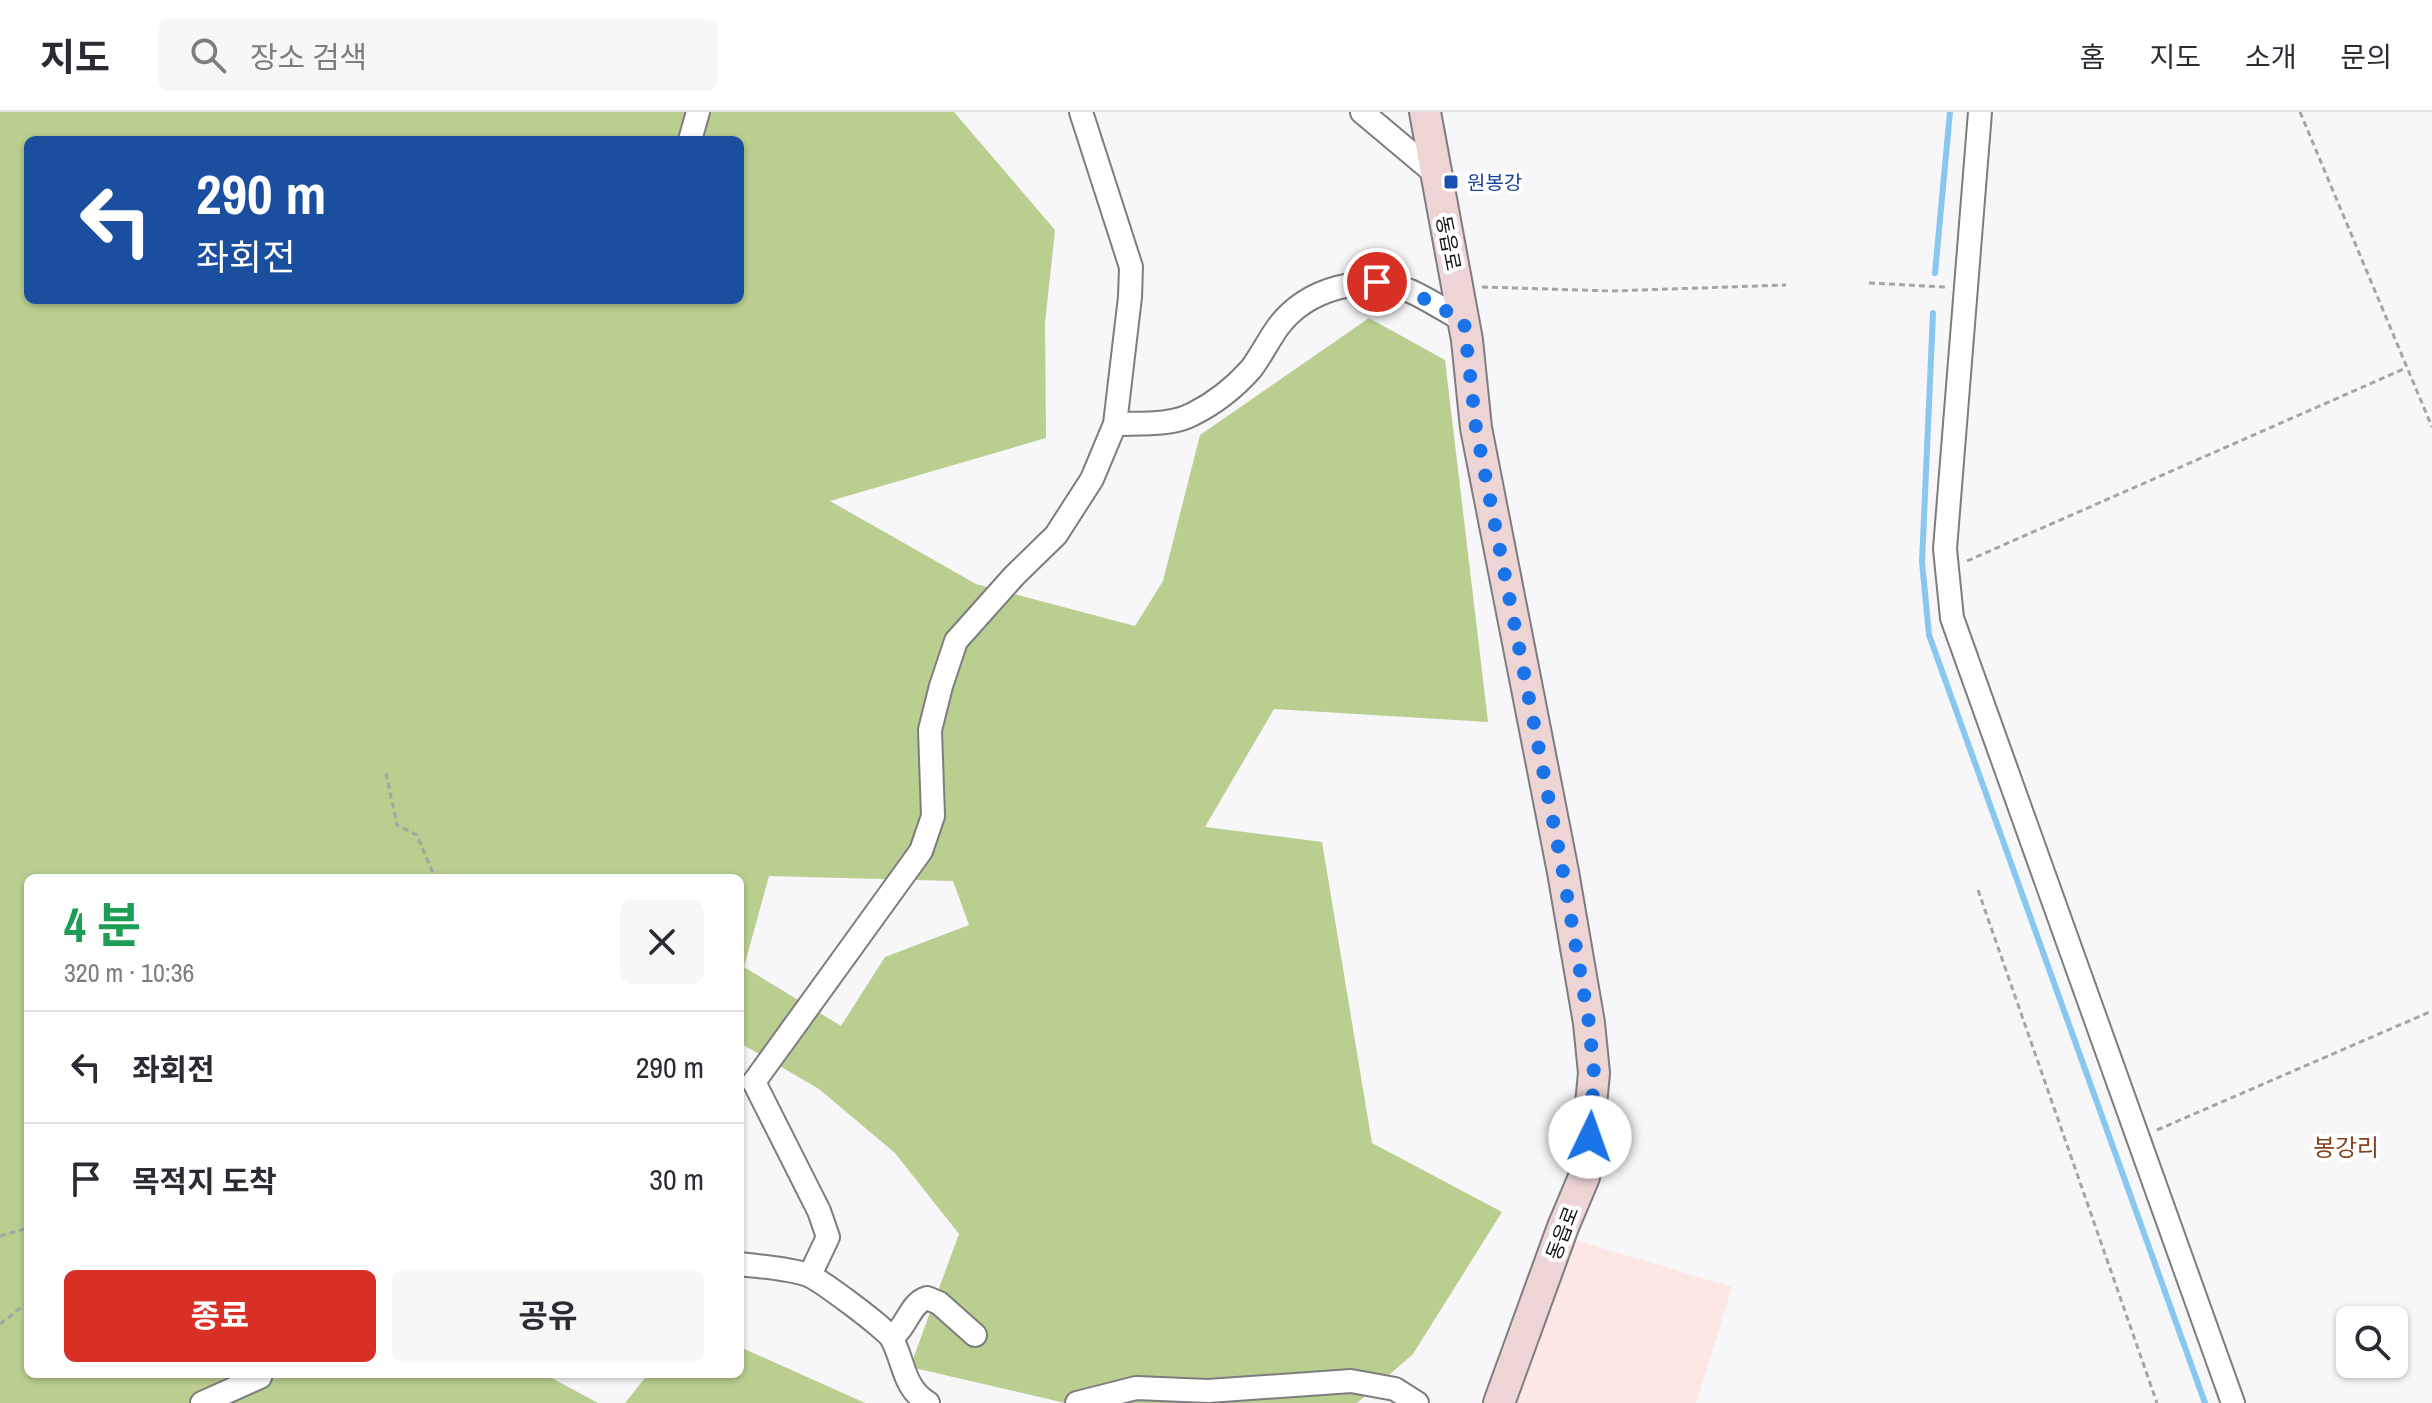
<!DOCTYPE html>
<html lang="ko">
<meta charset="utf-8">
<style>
body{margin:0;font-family:"Archivo Narrow","Noto Sans KR",sans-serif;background:#f7f7f7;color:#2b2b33;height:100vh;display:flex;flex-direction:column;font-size:30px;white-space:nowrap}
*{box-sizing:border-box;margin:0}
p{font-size:26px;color:#7c7c81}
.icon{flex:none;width:44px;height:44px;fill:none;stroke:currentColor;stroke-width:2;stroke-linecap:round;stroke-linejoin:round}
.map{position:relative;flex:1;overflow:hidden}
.side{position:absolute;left:24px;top:762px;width:720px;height:504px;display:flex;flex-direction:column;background:#fff;border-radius:12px;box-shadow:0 2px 6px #0004}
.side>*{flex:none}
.banner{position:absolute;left:24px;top:24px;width:720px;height:168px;border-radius:12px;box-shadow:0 2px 6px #0004;background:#1a4fa0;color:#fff;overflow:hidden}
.fabs{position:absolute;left:2336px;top:1194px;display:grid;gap:16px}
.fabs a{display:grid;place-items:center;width:72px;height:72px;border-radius:12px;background:#fff;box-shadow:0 2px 6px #0004;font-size:40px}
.pin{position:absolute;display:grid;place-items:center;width:68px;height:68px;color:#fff;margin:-34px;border:4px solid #fff;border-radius:50%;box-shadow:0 2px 8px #0007}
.me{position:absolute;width:88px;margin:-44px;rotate:3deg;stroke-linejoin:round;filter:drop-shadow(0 0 6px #0008)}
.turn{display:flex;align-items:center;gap:28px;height:168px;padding:0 40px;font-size:36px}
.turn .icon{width:104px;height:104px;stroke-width:2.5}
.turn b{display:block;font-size:56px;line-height:68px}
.round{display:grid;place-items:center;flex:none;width:84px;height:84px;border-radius:12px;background:#f7f7f7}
.overview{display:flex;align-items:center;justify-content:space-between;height:136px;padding:0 40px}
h1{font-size:48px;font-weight:700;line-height:60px;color:#1e9e55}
.primary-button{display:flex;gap:16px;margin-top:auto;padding:16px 40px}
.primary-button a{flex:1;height:92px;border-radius:12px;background:#d93025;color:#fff;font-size:32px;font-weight:700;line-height:92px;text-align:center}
.primary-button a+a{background:#f7f7f7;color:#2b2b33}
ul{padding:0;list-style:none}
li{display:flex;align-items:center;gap:24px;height:112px;padding:0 40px;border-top:2px solid #e1e1e2}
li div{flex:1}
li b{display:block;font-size:30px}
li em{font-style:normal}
header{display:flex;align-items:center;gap:48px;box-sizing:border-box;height:112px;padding:0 40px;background:#fff;border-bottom:2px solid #e1e1e2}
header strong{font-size:38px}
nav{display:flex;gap:44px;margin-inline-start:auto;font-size:28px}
.search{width:560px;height:72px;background:#f7f7f7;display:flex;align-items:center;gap:20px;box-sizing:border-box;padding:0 28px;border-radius:12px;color:#7c7c81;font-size:30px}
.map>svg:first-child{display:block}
.commercial{fill:#fde7e4}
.forest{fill:#b9ce8f;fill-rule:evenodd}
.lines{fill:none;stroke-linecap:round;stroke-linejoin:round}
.stream{stroke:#88c7f0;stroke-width:6}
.minor-casing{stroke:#7d7c7f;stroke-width:26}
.secondary-casing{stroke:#7d7c7f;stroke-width:34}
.path{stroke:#a5a4a6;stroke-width:3;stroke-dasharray:6 4;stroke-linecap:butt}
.minor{stroke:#fff;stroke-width:22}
.secondary{stroke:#eed5d5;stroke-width:30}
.route{stroke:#1a73e8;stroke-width:14;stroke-dasharray:0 25.2}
.transit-dot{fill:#1a4fb4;stroke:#fff;stroke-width:3}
.labels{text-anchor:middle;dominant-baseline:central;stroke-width:8;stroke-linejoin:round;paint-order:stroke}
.transit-label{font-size:20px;fill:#164399;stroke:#fff;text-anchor:start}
.street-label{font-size:20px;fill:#151415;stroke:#fff}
.quarter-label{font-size:24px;fill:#83441d;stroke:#fff}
</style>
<header>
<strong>지도</strong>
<div class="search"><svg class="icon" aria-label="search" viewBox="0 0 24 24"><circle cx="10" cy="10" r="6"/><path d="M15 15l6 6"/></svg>장소 검색</div>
<nav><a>홈</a><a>지도</a><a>소개</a><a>문의</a></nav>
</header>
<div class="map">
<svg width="2432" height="1291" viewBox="0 0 2432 1291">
<rect width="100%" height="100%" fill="#f7f6f9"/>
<path class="commercial" d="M1565,1125L1732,1175L1696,1291H1511Z"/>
<g class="forest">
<path d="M0,0H954L1055,118L1045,211L1046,326L830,389L976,472L1135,514L1163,469L1200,323L1369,206L1445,248L1488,610L1274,597L1205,715L1322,730L1372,1031L1502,1100L1413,1242L1357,1291H1065L910,1255L959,1122L895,1041L819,977L740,931V766H28V1262H544L598,1291H0ZM28,28H740V188H28ZM769,764L953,769L969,813L885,845L841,914L744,855Z"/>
<path d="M740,1235L865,1291H625L648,1262H740Z"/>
</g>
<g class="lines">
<g class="stream">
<path d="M1935,161L1950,0"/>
<path d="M1933,201L1922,450L1929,523L2205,1291"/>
</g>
<defs>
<g id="minor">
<path d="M1362,0L1437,63"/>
<path d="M1980,0L1945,437L1952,506L2233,1291"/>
<path d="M690,28L698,0"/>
<path d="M1115,312C1139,311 1171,314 1193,302C1215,291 1235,275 1251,257C1261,244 1268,229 1278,215C1307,176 1365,161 1410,179C1428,187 1446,199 1464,209"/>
<path d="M754,970L921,739L933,704L930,618L941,574L956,529L1014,464L1056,423L1092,367L1115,312L1130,185L1131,155L1081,0"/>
<path d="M754,970L819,1099L828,1125L810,1163"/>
<path d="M740,1152C762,1155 788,1156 808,1163C819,1167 887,1217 892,1227C904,1249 903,1276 928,1291"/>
<path d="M892,1225C907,1215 910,1191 927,1186L939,1191L975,1223"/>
<path d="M202,1291L260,1265L261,1262"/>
<path d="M1077,1291L1136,1276L1208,1279L1351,1269L1395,1277L1417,1291"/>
</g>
<path id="secondary" d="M1425,0L1467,228L1476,316L1563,760L1589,911L1594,961L1584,1065L1563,1115L1499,1291"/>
</defs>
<use href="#minor" class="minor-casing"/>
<use href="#secondary" class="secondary-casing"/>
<g class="path">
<path d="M2300,0L2432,315"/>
<path d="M1869,171L1945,175"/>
<path d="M1482,175L1612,179L1786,173"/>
<path d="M1967,449L2406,256"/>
<path d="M386,661L397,713L417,723L435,766"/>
<path d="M1978,778L2157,1291"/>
<path d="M2157,1018L2432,899"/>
<path d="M0,1124L28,1116"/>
<path d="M0,1212L28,1190"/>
</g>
<use href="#minor" class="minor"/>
<use href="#secondary" class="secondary"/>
</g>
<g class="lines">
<path class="route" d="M1377,170L1410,179L1464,209L1476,316L1563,760L1589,911L1594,961L1590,1025"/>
</g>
<rect class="transit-dot" x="1443" y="62" width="16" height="16" rx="4"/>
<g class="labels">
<g class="transit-label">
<text x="1467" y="70">원봉강</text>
</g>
<g class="street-label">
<text transform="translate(1449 131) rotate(79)">동읍로</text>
<text transform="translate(1562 1121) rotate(-69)">동읍로</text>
</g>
<g class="quarter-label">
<text x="2346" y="1035">봉강리</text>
</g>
</g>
</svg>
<div class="fabs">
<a><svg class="icon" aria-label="search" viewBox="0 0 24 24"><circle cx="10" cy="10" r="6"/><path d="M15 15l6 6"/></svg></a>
</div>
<div class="pin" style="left:1377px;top:170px;background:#d93025"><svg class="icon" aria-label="arrive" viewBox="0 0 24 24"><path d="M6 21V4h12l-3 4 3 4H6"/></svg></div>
<svg class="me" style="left:1590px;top:1025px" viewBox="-20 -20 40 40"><circle r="19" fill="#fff"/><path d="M0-13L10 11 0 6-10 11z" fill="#1a73e8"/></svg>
<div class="banner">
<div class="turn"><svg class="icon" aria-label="left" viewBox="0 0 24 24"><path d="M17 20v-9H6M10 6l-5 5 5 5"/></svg><div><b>290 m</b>좌회전</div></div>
</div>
<section class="side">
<div class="overview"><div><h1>4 분</h1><p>320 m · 10:36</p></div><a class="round"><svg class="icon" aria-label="close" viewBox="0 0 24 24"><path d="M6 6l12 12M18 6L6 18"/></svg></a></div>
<ul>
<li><svg class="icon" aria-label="left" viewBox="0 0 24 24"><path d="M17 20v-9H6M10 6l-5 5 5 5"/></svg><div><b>좌회전</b></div><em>290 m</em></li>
<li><svg class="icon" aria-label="arrive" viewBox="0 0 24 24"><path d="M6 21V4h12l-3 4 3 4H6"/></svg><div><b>목적지 도착</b></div><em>30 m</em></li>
</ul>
<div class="primary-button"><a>종료</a><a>공유</a></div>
</section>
</div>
